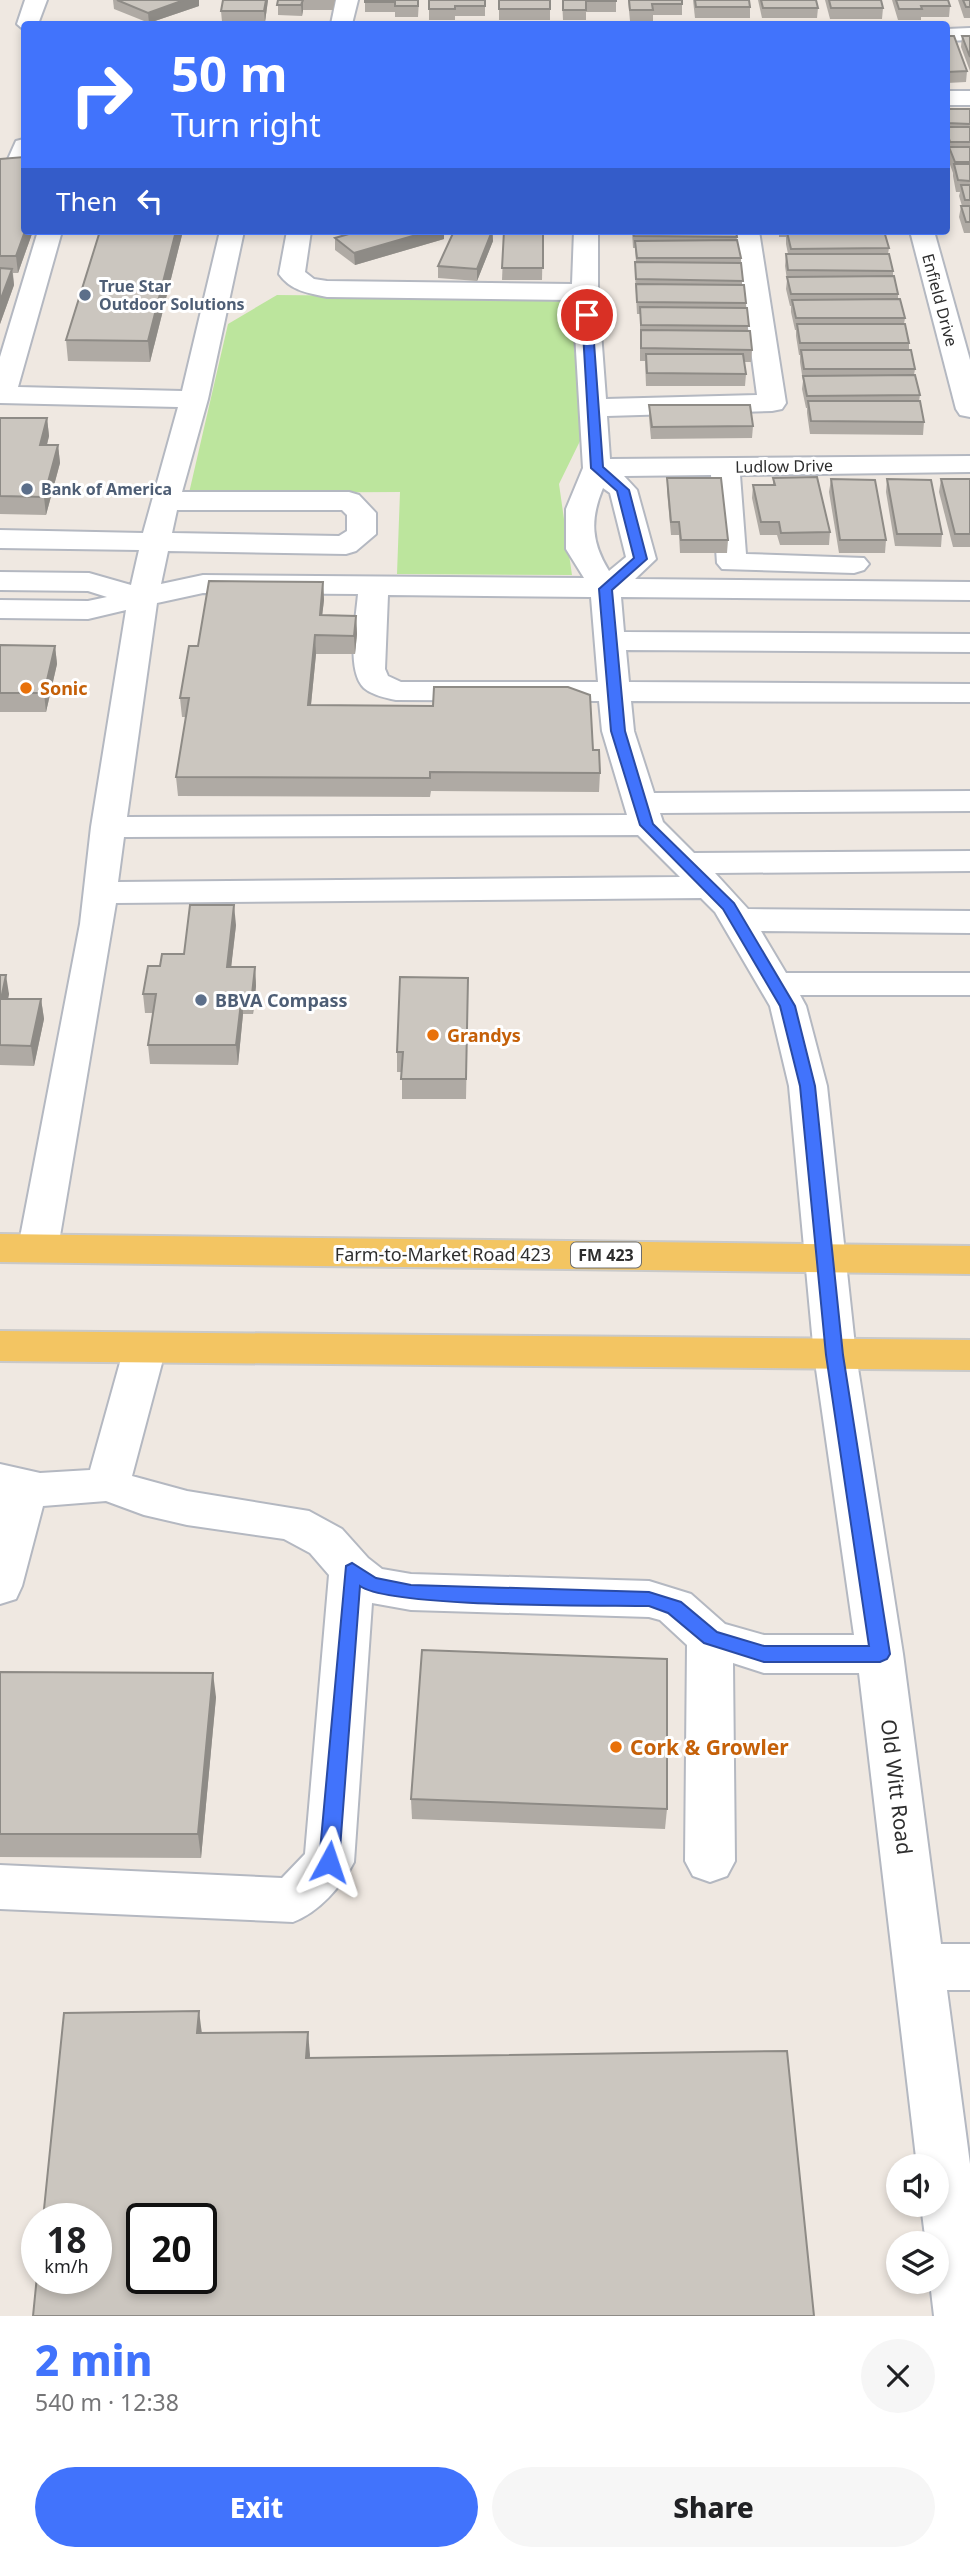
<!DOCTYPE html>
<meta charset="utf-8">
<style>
body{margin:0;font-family:"Noto Sans",sans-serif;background:#f6f6f6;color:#202124;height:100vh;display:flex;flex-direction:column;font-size:26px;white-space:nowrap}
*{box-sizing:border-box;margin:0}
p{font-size:23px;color:#757577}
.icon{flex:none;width:38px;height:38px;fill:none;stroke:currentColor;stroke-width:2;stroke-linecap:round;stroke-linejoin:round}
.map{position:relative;height:2316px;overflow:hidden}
.details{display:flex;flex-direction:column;background:#fff;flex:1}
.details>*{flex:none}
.top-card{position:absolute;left:21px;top:21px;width:929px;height:214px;border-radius:7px;box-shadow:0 4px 10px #0003;background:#4173fc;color:#fff;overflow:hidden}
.tools{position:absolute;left:886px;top:2154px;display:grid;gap:14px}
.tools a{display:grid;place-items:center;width:63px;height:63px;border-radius:50%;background:#fff;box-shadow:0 4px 10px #0003;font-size:35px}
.speed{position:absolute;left:21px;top:2203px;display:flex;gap:14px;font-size:35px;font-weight:700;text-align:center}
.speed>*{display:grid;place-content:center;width:91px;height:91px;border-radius:50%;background:#fff;box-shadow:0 4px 10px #0003;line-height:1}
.speed small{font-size:18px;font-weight:400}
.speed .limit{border:4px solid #111;border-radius:10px;background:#fff;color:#111}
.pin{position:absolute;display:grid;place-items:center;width:60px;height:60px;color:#fff;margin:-30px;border:4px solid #fff;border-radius:50%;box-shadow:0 2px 7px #0007}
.me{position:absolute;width:77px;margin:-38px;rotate:5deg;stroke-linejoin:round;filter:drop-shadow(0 0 5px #0008)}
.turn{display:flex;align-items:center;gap:24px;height:147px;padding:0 35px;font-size:32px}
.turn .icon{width:91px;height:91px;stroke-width:2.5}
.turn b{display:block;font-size:49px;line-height:60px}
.then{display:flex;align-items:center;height:66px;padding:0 35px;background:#0003;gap:14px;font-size:26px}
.round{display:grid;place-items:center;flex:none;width:74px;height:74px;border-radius:37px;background:#f6f6f6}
.headline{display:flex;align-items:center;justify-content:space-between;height:119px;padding:0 35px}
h1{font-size:42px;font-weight:800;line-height:52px;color:#4173fc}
.cta{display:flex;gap:14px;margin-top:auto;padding:14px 35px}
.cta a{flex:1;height:80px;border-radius:42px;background:#4173fc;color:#fff;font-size:28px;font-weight:800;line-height:80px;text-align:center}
.cta a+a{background:#f6f6f6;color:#202124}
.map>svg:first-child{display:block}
.green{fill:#bce59d}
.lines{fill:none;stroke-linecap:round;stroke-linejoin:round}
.minor-casing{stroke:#b4b8c1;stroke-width:4}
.major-casing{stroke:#c9c9c9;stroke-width:4}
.minor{fill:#fff;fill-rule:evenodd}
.major{fill:#f3c562;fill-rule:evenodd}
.wall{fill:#afaaa4}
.shaded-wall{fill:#8e8b86}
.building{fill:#cbc6bf;stroke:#8e8b86;stroke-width:2;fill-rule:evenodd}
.route{fill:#4173fc;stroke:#2a4ba4;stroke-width:2}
.service-dot{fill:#5c6f8a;stroke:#fff;stroke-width:2.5}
.food-dot{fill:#e8710a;stroke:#fff;stroke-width:2.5}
.labels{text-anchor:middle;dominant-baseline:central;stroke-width:6;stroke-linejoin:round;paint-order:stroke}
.far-service-label{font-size:16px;font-weight:bold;fill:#4e5e75;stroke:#fff;text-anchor:start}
.far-street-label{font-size:16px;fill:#2e2e2e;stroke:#fff}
.shield{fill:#fff;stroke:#6d6d6d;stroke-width:2}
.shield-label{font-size:16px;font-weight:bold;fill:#2e2e2e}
.food-label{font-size:18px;font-weight:bold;fill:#c56008;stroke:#fff;text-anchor:start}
.service-label{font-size:18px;font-weight:bold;fill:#4e5e75;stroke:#fff;text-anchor:start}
.street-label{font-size:18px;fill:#2e2e2e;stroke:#fff}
.near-food-label{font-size:21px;font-weight:bold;fill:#c56008;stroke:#fff;text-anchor:start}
.near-street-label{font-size:21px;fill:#2e2e2e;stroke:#fff}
</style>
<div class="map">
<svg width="970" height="2316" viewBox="0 0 970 2316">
<rect width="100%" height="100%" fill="#efe8e1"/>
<path class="green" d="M277,295L573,298L580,441L559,484L572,575L397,574L400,492L189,493L228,324Z"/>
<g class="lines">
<defs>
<g id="minor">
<path d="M25,0H47L38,24H24V30L17,24Z"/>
<path d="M336,0H358L352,24H331Z"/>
<path d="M970,28V40L947,41V29Z"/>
<rect x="947" y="91" width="23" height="14"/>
<path d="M24,139V165L12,164L8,159L16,141Z"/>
<path d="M38,231H62L18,387L182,391L220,231H244L208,399L182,492H349L359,495L376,513V534L356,551L346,554L168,551L161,584L203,575L584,578L566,549V509L583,468L573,300L327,297C308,293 291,291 279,274L287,231H311L305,272L314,279L327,281L572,284L574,231H598V292L606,399L757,395L735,231H759L786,403L782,409L772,411L607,416L610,459L970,456V472L740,475L746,554L864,558L869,564L864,570L854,573L722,569L717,563L711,475L624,476L637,490L656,559L635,579L970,582V600L621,597L624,632L970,634V652L626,650L629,682L970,684V702L631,701L634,731L654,793L970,791V811L660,813L663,822L694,853L970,851V871L715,873L748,909L970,911V933L761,931L786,973H970V995H800L806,1006L827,1086L856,1355L903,1654L941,1944H970V1990H947L970,2164V2316H934L930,2282H936V2244H926L921,2205H936V2166H917L859,1673H764L733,1663L735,1861L727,1876L710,1882L693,1876L685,1861L687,1645L660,1620L649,1617L411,1610L372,1603L354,1862C341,1887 319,1912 293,1922L0,1909V1865L282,1878L305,1854L329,1575L310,1553L284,1539L187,1525L144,1515L106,1501L43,1506L22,1586L16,1599L0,1604V1464L40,1473L90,1470L124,1348L130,1337L145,1333L160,1337L166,1348L132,1476L187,1491L309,1511L342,1529L368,1558L382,1569L411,1574L649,1581L691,1594L725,1624L764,1635H854L814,1355L789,1086L770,1006L715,912L701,898L116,903L58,1248L52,1258L38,1262L24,1258L18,1248L80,924L91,827L126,610L88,619L0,618V600L88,601L107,597L88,591L0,590V572L89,573L131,585L139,550L0,548V530L143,533L178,407L0,403V357ZM603,488L610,493L626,557L609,571C591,542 590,519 603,488ZM177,510H342L347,515V531L339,536L172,533ZM203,593L358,594C356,618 346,671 364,688C372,695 386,698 396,700L599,701L602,731L627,815L127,817L157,603ZM388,595L591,597L598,682H401L388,676L385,669ZM638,835L680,877L118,882L124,837Z"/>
<path d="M910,231H934L970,360V417L960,415L956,409Z"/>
</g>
<g id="major">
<path d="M0,1234L970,1246V1274L0,1262Z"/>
<path d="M0,1331L970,1340V1370L0,1361Z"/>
</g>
</defs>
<use href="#minor" class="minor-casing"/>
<use href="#major" class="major-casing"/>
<use href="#minor" class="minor"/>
<use href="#major" class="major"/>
</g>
<g class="wall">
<path d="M113,0H199V6L149,23L114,9Z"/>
<path d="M223,0H268L265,22H222L221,11Z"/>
<path d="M278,0H335L333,10H303L302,16L278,15Z"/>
<path d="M365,0H419L418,17H395V12H365Z"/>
<path d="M429,0H485V16H455V20H429Z"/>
<rect x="499" y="0" width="51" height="20"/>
<path d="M562,0H616V12H586V20H563Z"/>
<path d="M628,0H682V15H653V21H630Z"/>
<path d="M693,0H749L750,7V18H695Z"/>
<path d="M758,0H816L818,8L817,18H762Z"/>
<path d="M825,0H881L883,8L882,19H830Z"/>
<path d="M892,0H948L950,6L949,17H921V20H898Z"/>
<path d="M958,0H970V18H964Z"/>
<path d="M947,36L967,71L966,82L947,83Z"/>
<path d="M962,36H970V71L961,47Z"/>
<path d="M947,109H970V240V233H964L959,217L961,206H962L959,196L960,192H956L953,176V173L948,159V154L947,148Z"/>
<path d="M0,159L24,231H33L18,273H13L14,285L0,324Z"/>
<path d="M183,231L150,362L68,361L66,340Z"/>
<path d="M454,231H493V241L477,281L438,278V266Z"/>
<path d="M504,231H543L542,280H502Z"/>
<path d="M632,231H736L737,240L741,258L742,285L746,303L748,331L752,350L751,362H744L746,374L745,386H646L645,361H640V314H637L635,274L636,262L635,248H633Z"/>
<path d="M779,231H884L889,248L888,254L893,271V276L898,294V299L905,318L904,324L909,343V350L915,369L914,375L920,395L919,401L924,422L923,435L810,434L807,413V408H806L802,389L803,381L800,362V355H799L796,336V330H795L791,312V306H790L786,289L787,280L785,266L786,254H788L786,244V237H779Z"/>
<path d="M335,238L444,239L355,265L335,250Z"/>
<path d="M649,405L753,426L752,438L651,439L649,418Z"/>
<path d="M0,418H47L49,436L47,445H58L60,463L46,515L0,514Z"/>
<path d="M667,478L728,540L727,553H680L679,535H671L667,491Z"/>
<path d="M773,478L830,532L829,545H780L777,535H760L752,498L753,485H773Z"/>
<path d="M831,479L886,540L885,553H839L829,492Z"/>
<path d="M887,479L942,534L941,547L895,546L886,492Z"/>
<path d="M941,479H970V547H953L939,492Z"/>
<path d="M323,582L324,600L322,615L356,616L357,634L355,654H316L311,705L593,750L600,773L599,792L431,791L430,797L178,796L176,777L186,717H182L180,698L198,646Z"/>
<path d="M0,645L55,646L57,664L46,712H0Z"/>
<path d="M236,925L231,967H255L256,986L253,1014H243L238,1065L150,1064L148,1045L153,1013H145L143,994L160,966Z"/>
<path d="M0,975L9,994L8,999H41L44,1019L34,1066L0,1065Z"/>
<path d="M468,997L466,1099H402V1072H397V1052Z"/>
<path d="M0,1672L216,1697L201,1858L0,1857Z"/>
<path d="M411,1799L667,1809L665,1829L412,1819Z"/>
</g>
<g class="shaded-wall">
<path d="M184,0H199V6L149,23L148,13Z"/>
<path d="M266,0H268L265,22L264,11Z"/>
<path d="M303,0V10L302,16L301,5Z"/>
<path d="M25,231H33L18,273L16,256Z"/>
<path d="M176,231H183L150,362L148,341Z"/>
<path d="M430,231H444V239L355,265L354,253Z"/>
<path d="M492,231L493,241L477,281V269Z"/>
<path d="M12,269L14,285L0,324V301Z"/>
<path d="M47,418L49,436L42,463L40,445Z"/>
<path d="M58,445L60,463L46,515L44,497Z"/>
<path d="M323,582L324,600L320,634V615Z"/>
<path d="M356,616L357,634L355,654L354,636Z"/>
<path d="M315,635L316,654L309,724L308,705Z"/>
<path d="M55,646L57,664L46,712L44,693Z"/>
<path d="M234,905L236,925L229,986L227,967Z"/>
<path d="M255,967L256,986L253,1014L252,994Z"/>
<path d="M6,975L9,994L4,1018L1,999Z"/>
<path d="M242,994L243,1014L238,1065L236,1045Z"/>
<path d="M41,999L44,1019L34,1066L31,1046Z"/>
<path d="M213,1673L216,1697L201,1858L198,1834Z"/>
<path d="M199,2011L202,2034L197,2033Z"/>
<path d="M308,2032L310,2055L308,2081L306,2058Z"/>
</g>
<g class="building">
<path d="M117,0H184L148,13Z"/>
<path d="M223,0H266L264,11H221Z"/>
<path d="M278,0H303L301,5H277Z"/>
<path d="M365,0H418V6H395V2H365Z"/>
<path d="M429,0H485V6H455V9H429Z"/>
<rect x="499" y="0" width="51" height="9"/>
<path d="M563,0H616V1H586V10H563Z"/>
<path d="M629,0H682V4H652L653,10H630Z"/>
<path d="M695,0H749L750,7H696Z"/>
<path d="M761,0H816L818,8H763Z"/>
<path d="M829,0H881L883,8H831Z"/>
<path d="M896,0H948L950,6H921L922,9H899Z"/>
<path d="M963,0H970V7H966Z"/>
<path d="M947,36H954L967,71L947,72Z"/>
<path d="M962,36H970V57Z"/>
<path d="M947,109H970V124L947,123Z"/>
<path d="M947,127H970V142H950L947,132Z"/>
<path d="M949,147H970V162H955Z"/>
<path d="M24,157L25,231L16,256H0V159Z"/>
<path d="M954,164H970V181L958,180Z"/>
<path d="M961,185H970V200H965Z"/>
<path d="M961,206H970V222H966Z"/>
<path d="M100,231H176L148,341L66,340Z"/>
<path d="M359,231H430L354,253L335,238Z"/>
<path d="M454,231H492L477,269L438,266Z"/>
<path d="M504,231H543V268H502Z"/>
<path d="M633,231H736L737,237L634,236Z"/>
<path d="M884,231L889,248L791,249L787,232Z"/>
<path d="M737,240L741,258H637L635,241Z"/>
<path d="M786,254H889L893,271L788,270Z"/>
<path d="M635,262L741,263L743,281L636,279Z"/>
<path d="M0,268L12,269L0,301Z"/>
<path d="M894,276L898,294H791L787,277Z"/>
<path d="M636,284L744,285L746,303L637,302Z"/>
<path d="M900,299L905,318H796L792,300Z"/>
<path d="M640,307L747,308L749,326L641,325Z"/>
<path d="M797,324H905L909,343H800Z"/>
<path d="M641,330L750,331L752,350L641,348Z"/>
<path d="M801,350H911L915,369H804Z"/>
<path d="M646,354H743L746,374L647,373Z"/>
<path d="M915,375L920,395L807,396L803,376Z"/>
<path d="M808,401H920L924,422L811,421Z"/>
<path d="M649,405H750L753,426L652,427Z"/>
<path d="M0,418H47L40,445H58L44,497L0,496Z"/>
<path d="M817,477L830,532L781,533L779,522H761L753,485H775L773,478Z"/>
<path d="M667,478H721L728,540H681L679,522H671Z"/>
<path d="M831,479L875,480L886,540H840Z"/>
<path d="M887,479L931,480L942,534H897Z"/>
<path d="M941,479H970V534H955Z"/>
<path d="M209,581L323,582L320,615L356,616L354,636L315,635L308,705L433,706L434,687H568L590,695L593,750H599L600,773L430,772V778L176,777L189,698H180L189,646H198Z"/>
<path d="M0,645L55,646L44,693H0Z"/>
<path d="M190,905H234L227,967H255L252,994H242L236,1045H148L156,994H143L148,966H160L162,954H184Z"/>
<path d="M0,975H6L1,999H41L31,1046L0,1045Z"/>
<path d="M400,977L468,978L466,1079H401L403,1052H397Z"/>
<path d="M422,1650L667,1659V1809L411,1799Z"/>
<path d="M0,1672L213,1673L198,1834H0Z"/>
<path d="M199,2011L197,2033L308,2032L306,2058L787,2051L814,2316H33L37,2276V2278H96V2219H43L64,2013ZM142,2219H201V2278H142Z"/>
</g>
<path class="route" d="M587,312L592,315L603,467L629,490L647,559L612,590L625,731L653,824L734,903L795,1006L815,1086L843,1355L890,1654L887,1659L880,1662H764L704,1643L668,1613L649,1606C599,1605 391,1608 360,1586L339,1862L336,1868L329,1871L322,1868L319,1862L346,1566L352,1563L376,1578L411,1585L649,1592L681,1602L717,1632L764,1646H869L826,1355L800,1086L780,1006L723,909L640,825L611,731L599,589L634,558L617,491L591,468L582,315Z"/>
<g class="service-dot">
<circle cx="85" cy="295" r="7"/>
<circle cx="27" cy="489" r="7"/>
<circle cx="201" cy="1000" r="7"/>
</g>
<g class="food-dot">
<circle cx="26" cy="688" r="7"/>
<circle cx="433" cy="1035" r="7"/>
<circle cx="616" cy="1747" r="7"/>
</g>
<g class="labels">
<g class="far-service-label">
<text x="99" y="286">True Star<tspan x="99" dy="18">Outdoor Solutions</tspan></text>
<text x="41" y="489">Bank of America</text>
</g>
<g class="far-street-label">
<text transform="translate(940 300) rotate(75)">Enfield Drive</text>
<text transform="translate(784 466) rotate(-1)">Ludlow Drive</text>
</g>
<rect class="shield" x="571" y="1242.5" width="70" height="25" rx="5"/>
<g class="shield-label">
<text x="606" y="1255">FM 423</text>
</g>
<g class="food-label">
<text x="40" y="688">Sonic</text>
<text x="447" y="1035">Grandys</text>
</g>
<g class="service-label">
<text x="215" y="1000">BBVA Compass</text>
</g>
<g class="street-label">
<text x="443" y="1254">Farm-to-Market Road 423</text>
</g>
<g class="near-food-label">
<text x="630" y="1747">Cork &amp; Growler</text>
</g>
<g class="near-street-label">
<text transform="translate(897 1787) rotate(83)">Old Witt Road</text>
</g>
</g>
</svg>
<div class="tools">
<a><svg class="icon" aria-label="sound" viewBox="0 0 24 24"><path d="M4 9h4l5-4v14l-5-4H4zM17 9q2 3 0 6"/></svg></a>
<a><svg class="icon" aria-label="layers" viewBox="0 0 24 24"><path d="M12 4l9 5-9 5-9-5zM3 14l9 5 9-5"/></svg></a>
</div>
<div class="speed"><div>18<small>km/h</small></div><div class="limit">20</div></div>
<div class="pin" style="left:587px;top:315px;background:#d93025"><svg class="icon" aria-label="arrive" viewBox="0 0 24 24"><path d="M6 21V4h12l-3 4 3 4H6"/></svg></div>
<svg class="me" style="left:329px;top:1862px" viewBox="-20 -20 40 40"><path d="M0-17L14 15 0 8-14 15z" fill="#4173fc" stroke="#fff" stroke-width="4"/></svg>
<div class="top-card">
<div class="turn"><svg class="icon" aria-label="right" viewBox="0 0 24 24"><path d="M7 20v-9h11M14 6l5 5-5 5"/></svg><div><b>50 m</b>Turn right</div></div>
<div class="then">Then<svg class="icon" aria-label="left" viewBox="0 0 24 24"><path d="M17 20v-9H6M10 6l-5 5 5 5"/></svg></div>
</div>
</div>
<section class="details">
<div class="headline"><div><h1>2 min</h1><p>540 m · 12:38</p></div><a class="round"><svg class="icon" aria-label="close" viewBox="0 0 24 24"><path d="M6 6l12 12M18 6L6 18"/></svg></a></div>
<div class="cta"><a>Exit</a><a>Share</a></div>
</section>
